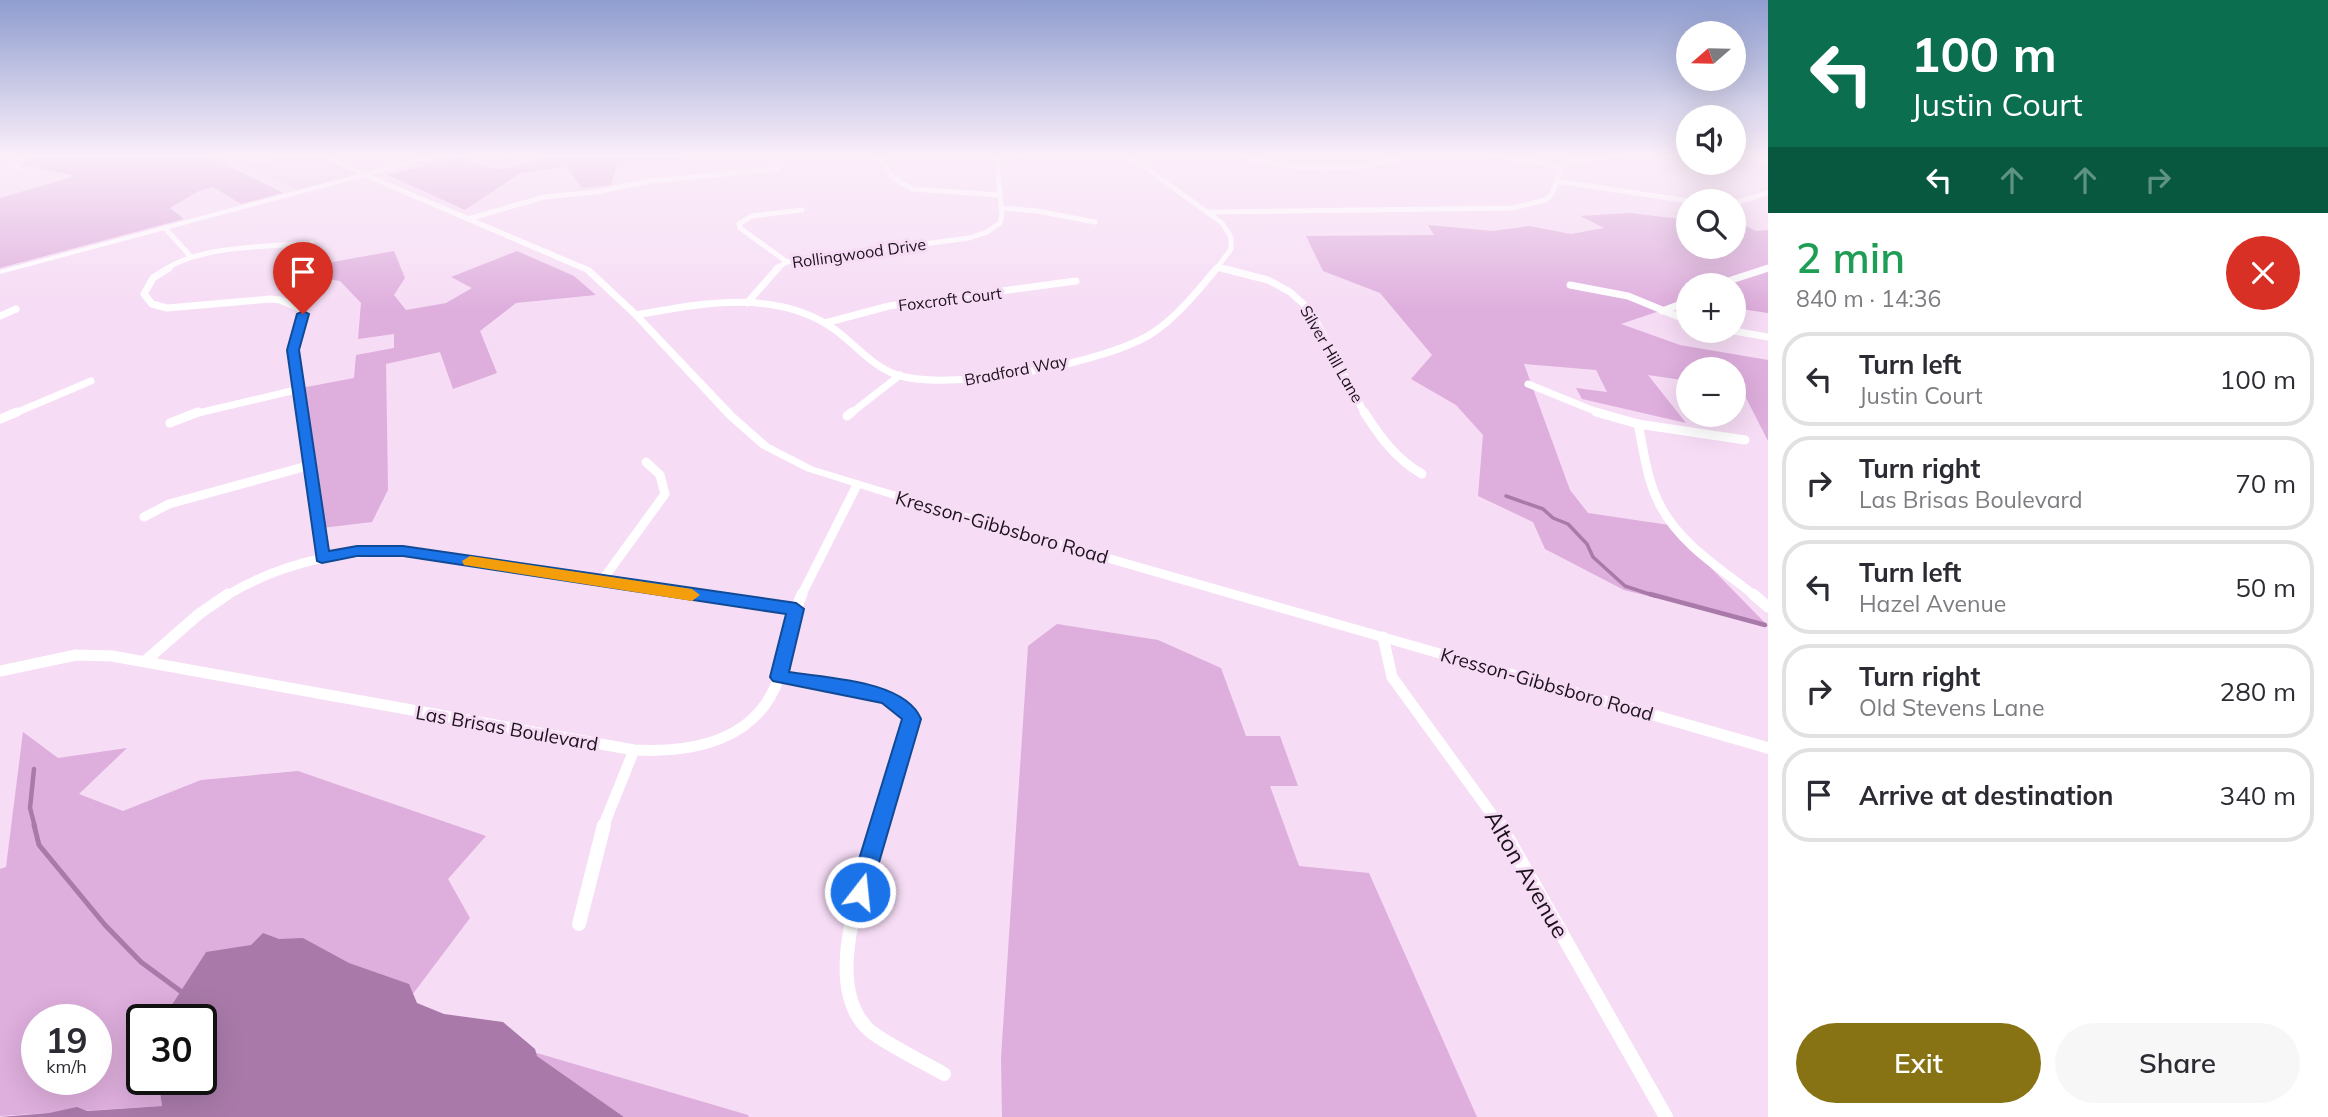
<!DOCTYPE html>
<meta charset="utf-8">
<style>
body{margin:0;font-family:Mulish,sans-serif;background:#f7f7f7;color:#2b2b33;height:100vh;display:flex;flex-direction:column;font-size:26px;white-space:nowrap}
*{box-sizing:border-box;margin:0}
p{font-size:23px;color:#7c7c81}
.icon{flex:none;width:38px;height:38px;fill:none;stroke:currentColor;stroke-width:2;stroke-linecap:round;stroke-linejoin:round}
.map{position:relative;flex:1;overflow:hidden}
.drawer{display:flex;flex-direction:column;background:#fff;width:560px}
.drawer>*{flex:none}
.guide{background:#0b6e4f;color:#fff;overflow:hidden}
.needle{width:46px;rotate:250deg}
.buttons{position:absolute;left:1676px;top:21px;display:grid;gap:14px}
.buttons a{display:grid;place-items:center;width:70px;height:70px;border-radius:50%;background:#fff;box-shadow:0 7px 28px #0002;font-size:35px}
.speed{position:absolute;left:21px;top:1004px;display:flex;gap:14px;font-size:35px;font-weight:700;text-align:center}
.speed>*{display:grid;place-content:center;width:91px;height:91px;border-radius:50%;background:#fff;box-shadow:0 7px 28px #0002;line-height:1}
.speed small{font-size:18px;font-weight:400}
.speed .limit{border:4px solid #111;border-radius:10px;background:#fff;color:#111}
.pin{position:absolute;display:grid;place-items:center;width:60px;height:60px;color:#fff;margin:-72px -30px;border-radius:50% 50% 50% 0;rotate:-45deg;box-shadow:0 0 7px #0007}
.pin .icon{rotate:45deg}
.me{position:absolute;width:77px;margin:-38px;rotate:16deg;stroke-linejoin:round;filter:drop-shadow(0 0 5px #0008)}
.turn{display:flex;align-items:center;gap:24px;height:147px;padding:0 28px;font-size:32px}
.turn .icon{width:91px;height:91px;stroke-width:2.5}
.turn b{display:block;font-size:49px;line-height:60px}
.lanes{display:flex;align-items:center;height:66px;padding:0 28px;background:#0003;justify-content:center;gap:35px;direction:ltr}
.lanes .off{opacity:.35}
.round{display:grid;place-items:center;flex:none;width:74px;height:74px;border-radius:37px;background:#f7f7f7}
.head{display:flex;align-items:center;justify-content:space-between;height:119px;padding:0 28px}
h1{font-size:42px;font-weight:600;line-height:52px;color:#1e9e55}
.action{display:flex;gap:14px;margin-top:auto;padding:14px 28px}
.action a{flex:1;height:80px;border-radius:42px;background:#877314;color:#fff;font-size:28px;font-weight:600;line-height:80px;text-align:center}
.action a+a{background:#f7f7f7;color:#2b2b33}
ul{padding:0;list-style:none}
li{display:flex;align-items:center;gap:21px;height:94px;margin:0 14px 10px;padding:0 14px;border:4px solid #e1e1e2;border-radius:28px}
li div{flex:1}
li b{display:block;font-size:26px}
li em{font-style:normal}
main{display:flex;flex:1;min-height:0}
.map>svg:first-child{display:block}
.built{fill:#edceec}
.green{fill:#deaedd;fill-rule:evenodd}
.water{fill:#a97aa9}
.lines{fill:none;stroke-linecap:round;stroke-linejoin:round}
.stream-far2{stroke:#a97aa9;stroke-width:3.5}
.stream-far1{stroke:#a97aa9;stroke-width:4.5}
.stream{stroke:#a97aa9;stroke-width:5}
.minor-far4{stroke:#fff;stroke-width:5}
.minor-far3{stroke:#fff;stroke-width:7}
.minor-far2{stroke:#fff;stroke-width:9}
.minor-far1{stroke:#fff;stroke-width:11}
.minor{stroke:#fff;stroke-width:14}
.tertiary{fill:#fff;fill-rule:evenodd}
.route{fill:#1a73e8;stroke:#114b97;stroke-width:2}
.slow{fill:#f59e0b}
.labels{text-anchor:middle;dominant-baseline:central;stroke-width:6;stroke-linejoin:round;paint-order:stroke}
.far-street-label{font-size:16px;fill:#1b121b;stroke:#f6dcf5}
.street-label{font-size:19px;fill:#1b121b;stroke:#f6dcf5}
.near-street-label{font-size:23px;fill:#1b121b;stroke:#f6dcf5}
</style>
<main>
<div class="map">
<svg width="1768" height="1117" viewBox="0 0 1768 1117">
<rect width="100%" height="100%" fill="#f6dcf5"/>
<path class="built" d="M298,154H316L366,175L302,192L250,167Z"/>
<g class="green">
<path d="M32,154H205L283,193L241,204L213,187L199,191L170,208L184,219L0,268V198L75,176L21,164Z"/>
<path d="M541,154L688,155L678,161L617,165L611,185L582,188L567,167L520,173L465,210L388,175L460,156C485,173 516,172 542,156Z"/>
<path d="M1630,213L1689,220V247H1734V220L1756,231L1768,230V313L1734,308V285H1689V301L1621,324L1680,345L1768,360V441L1742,390L1734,388V369H1689V381L1648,375L1686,423L1582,399L1576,388L1607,392L1596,370L1524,364L1570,490L1588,513L1669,525L1768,626L1624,590L1545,549L1533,522L1478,496L1483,435L1456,405L1411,379L1432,355L1380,293L1323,271L1306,236L1434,235L1428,225L1493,231L1529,226L1571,234L1604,228L1580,216Z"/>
<path d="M394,251L405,278L394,295L406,310L446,303L472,288L451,277L517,251L574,276L596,295L516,303L480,331L497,373L453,389L440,352L386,364L388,490L372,522L322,528L301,388L354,378L356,355L394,348V334L358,339L361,303L340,281L297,274L305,267Z"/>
<path d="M1057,624L1158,640L1221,668L1246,736H1280L1298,786H1270L1299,866L1369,873L1477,1117H1002L1001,1058L1028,646Z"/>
<path d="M23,732L58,758L127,748L79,794L123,811L201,780L298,771L486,836L448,879L470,918L409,999L206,952L162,1020H142V1080H158L162,1106L0,1116V869L6,867ZM37,1020H96V1080H37Z"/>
<path d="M530,1051L748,1115L749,1117H624Z"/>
</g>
<path class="water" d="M263,933L279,939L303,938L349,963L409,984L417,1003L444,1014L503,1022L535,1049L537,1056L624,1117H0L49,1113L77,1107L87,1111L162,1106L158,1080H201V1020H162L206,952L251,945Z"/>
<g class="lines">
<path class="stream-far2" d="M1506,496L1543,509L1553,518L1568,524L1587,544L1593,557L1625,586L1655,596"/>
<g class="stream-far1">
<path d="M1650,594L1765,625"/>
<path d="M34,769L30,808L35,827"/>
</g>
<path class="stream" d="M34,825L39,845L105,925L141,962L183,993"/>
<g class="minor-far4">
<path d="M876,154L895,179L912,189L999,195"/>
<path d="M1127,154L1222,223L1231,237V249L1216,269"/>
<path d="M1237,154C1287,171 1345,172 1396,160L1400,154"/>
<path d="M1494,154L1562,167"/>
<path d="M1745,154L1768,163"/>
<path d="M18,168L17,165L30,154"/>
<path d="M1556,181L1689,201"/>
<path d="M1734,203L1768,193"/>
<path d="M1001,208L1037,211L1095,222"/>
<path d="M1208,212L1512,208L1546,200L1552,194L1562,167L1572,161L1624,154"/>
<path d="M468,219L544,197L596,192L649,181L778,169"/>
<path d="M165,228L191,257"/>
<path d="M787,262L740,228L739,224L752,216L802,210"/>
<path d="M1218,267L1231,269"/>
<path d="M166,269C203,245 269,247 312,243"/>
<path d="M775,269L787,262L969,238L987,232L1000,223L1002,215L996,154"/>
<path d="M1764,269L1768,268"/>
</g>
<g class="minor-far3">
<path d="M169,268L153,278L144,294L152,304L167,308L270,299L280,300L301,309L303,314L293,350L302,414"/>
<path d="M1221,268L1268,280L1290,292L1310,310L1365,414"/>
<path d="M1570,285L1628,296L1689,321"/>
<path d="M1716,285L1768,268"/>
<path d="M747,303L778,268"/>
<path d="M1662,311L1689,301"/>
<path d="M636,315C699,304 770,289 828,325C854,341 871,368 901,376C954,391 1109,363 1154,332C1179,315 1198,290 1217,268"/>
<path d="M0,316L16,309"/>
<path d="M825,323L889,306L1076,281"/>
<path d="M1734,331L1768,337"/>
<path d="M1528,384L1602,414"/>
<path d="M13,414L91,381"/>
<path d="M194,414L300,389"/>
<path d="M850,414L900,375"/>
</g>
<g class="minor-far2">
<path d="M302,412L322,558"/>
<path d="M1364,412C1380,437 1396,459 1422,474"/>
<path d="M1596,412L1638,424L1745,440"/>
<path d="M847,416L852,412"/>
<path d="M0,419L17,412"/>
<path d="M170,423L198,412"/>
<path d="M1638,424C1644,452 1647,482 1661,507C1681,545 1723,570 1755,596"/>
<path d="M144,517L169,504L311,465"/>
<path d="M601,582L665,494L660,475L646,462"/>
<path d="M226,596C280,563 340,550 403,551L708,596"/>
<path d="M801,596L857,485"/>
</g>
<g class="minor-far1">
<path d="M697,594L796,609"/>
<path d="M1753,594L1768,607"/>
<path d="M1383,637L1392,677L1501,827"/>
<path d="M144,662L199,614L228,594"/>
<path d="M0,671L76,655L112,656L634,750C694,753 758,740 779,677C789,650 790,621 802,594"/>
<path d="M779,677L887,696L908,710L911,719L879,827"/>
<path d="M603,827L634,750"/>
</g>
<g class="minor">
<path d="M880,825C864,880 820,984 869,1030C884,1043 925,1063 944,1074"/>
<path d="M1500,825L1666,1117"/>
<path d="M579,924L604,825"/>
</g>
<path class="tertiary" d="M313,154H322L365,173L435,154H446L371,175L591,268L639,313L735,414L769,444L814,467L962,512L1768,742V754L954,518L806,471L761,448L727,418L633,317L585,272L364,177L0,274V270L358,174Z"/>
</g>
<linearGradient id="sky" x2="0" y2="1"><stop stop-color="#8f9dcf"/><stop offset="0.5" stop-color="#fbeffa"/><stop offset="1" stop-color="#fbeffa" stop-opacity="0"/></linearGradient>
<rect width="1768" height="311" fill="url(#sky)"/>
<path class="route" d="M303,311L309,314L299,350L329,551L357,546H403L796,603L804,609L789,672C826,678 905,680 921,719L868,900L860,903L852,900L849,892L902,719L882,703L773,681L770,677L786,614L403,556H357L322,563L317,561L287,350L297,314Z"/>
<path class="slow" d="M470,556L692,589L700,595L692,601L464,565L462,561Z"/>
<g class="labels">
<g class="far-street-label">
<text transform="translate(859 253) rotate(-8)">Rollingwood Drive</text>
<text transform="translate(950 299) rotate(-7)">Foxcroft Court</text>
<text transform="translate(1332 354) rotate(60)">Silver Hill Lane</text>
<text transform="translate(1016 370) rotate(-11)">Bradford Way</text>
</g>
<g class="street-label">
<text transform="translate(1002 527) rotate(16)">Kresson-Gibbsboro Road</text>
<text transform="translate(1547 684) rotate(16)">Kresson-Gibbsboro Road</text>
<text transform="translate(507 728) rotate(10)">Las Brisas Boulevard</text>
</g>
<g class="near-street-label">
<text transform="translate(1527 874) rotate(60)">Alton Avenue</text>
</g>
</g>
</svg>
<div class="buttons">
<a><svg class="needle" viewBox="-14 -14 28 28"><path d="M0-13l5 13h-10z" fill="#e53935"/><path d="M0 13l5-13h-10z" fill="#7c7c81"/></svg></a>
<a><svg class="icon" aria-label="sound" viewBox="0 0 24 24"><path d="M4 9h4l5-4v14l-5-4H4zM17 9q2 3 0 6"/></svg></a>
<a><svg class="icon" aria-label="search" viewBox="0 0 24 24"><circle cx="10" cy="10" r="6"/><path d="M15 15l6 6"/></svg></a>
<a>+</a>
<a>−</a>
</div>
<div class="speed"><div>19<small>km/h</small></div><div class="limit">30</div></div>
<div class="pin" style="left:303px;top:314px;background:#d93025"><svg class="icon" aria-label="arrive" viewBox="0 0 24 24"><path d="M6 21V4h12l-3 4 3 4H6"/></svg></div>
<svg class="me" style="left:860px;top:892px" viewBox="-20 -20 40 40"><circle r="17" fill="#1a73e8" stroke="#fff" stroke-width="3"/><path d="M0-11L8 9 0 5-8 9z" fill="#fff"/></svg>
</div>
<section class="drawer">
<div class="guide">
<div class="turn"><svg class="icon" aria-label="left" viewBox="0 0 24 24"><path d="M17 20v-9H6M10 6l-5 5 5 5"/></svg><div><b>100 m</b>Justin Court</div></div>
<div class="lanes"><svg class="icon" aria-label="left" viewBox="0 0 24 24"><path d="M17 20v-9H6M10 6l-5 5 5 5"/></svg><svg class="icon off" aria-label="ahead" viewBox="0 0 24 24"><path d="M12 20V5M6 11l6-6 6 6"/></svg><svg class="icon off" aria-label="ahead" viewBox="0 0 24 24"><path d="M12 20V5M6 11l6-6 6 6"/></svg><svg class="icon off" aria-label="right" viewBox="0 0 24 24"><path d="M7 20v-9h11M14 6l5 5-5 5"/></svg></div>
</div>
<div class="head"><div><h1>2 min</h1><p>840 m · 14:36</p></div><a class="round" style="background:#d93025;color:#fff"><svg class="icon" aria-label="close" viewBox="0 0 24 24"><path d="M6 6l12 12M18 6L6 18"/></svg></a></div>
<ul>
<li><svg class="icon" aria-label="left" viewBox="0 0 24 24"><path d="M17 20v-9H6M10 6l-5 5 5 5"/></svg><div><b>Turn left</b><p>Justin Court</p></div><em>100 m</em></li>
<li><svg class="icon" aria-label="right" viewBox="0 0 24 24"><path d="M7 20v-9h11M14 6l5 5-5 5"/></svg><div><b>Turn right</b><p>Las Brisas Boulevard</p></div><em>70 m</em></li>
<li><svg class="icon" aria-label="left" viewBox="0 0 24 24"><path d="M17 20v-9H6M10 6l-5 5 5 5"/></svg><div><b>Turn left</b><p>Hazel Avenue</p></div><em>50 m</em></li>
<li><svg class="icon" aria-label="right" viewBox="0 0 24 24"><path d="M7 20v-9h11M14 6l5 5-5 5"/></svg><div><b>Turn right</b><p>Old Stevens Lane</p></div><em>280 m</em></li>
<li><svg class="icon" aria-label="arrive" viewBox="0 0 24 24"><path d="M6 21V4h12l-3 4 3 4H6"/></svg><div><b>Arrive at destination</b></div><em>340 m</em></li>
</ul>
<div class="action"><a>Exit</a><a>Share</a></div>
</section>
</main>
